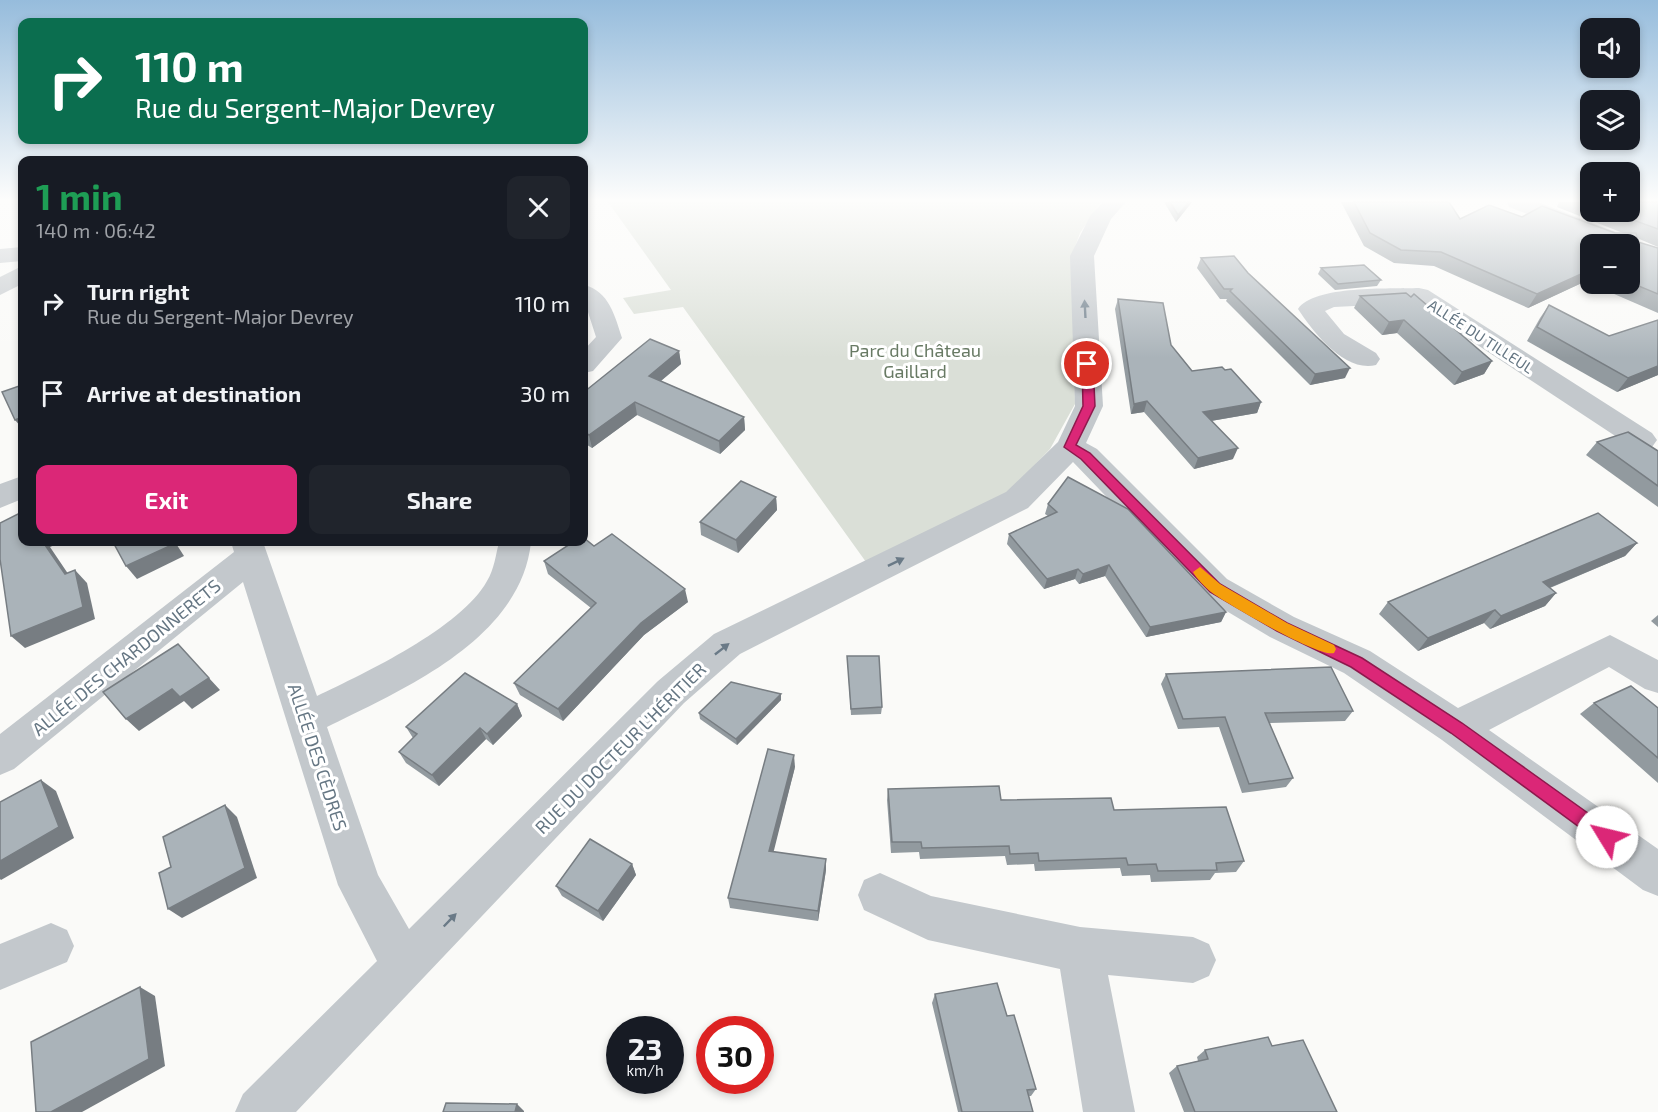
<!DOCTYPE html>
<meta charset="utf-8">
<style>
body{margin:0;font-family:"Exo 2",sans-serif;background:#20242c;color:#f1f3f6;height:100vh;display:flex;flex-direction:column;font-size:22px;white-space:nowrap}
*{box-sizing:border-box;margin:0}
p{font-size:20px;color:#9ea1a6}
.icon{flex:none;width:33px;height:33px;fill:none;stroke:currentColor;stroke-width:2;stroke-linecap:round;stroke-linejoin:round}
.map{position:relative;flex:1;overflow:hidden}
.details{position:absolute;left:18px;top:156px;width:570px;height:390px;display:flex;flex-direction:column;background:#171b24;border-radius:12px;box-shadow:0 3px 9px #0003}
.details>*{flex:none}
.top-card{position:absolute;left:18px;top:18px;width:570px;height:126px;border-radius:12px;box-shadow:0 3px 9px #0003;background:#0b6e4f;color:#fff;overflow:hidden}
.fabs{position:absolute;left:1580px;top:18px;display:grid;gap:12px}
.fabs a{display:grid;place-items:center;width:60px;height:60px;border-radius:12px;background:#171b24;box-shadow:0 3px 9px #0003;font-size:30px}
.speed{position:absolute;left:606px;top:1016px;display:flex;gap:12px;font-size:30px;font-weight:700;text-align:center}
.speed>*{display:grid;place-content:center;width:78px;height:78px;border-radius:50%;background:#171b24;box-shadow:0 3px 9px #0003;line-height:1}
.speed small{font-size:15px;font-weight:400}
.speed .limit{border:9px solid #d22;background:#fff;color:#111}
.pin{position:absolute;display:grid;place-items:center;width:51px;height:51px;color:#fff;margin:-26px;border:3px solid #fff;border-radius:50%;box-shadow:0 2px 6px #0007}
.me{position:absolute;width:66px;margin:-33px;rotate:306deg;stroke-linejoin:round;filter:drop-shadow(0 0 4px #0008)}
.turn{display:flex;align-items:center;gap:21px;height:126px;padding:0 18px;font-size:27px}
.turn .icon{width:78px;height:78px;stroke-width:2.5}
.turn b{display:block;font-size:42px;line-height:51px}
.round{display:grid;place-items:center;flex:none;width:63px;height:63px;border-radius:12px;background:#20242c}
.summary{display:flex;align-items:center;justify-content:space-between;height:102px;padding:0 18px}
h1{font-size:36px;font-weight:700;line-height:45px;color:#1e9e55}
.button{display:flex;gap:12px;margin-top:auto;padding:12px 18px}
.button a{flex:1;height:69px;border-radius:12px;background:#db2777;color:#fff;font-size:24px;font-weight:700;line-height:69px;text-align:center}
.button a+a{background:#20242c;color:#f1f3f6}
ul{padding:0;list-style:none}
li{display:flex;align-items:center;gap:18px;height:90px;padding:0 18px}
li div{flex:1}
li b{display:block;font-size:22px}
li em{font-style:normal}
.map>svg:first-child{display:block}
.green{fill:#dadfd7}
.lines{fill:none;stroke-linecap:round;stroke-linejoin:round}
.minor{fill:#c3c8cc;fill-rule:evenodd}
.wall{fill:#929a9f}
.shaded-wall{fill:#777d82}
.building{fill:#aab3b9;stroke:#777d82;stroke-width:1.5}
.oneway{fill:#6a7a87}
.route{fill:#db2777;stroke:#8e194d;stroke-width:1.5}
.slow{fill:#f59e0b}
.labels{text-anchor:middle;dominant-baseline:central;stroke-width:6;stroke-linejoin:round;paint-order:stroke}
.far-street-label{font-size:15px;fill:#657683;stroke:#fff}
.park-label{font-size:18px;fill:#687a64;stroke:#fff}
.street-label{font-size:18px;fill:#657683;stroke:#fff}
</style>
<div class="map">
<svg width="1658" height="1112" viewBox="0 0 1658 1112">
<rect width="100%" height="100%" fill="#fafaf8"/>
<path class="green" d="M608,202H1101L1080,233L1072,255L1075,404L1050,449L1008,493L866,562L683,307L634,314L623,298L671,290Z"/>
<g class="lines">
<g class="minor">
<path d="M1103,202H1126L1111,219L1094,256L1103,406L1086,443L1097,449L1227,579L1294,617L1370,651L1458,708L1610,635L1658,660V693L1645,689L1609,667L1489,730L1658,849V896L1643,890L1442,740L1344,673L1270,637L1203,597L1073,462L1028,508L740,654L684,703L296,1112H235L243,1094L377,961L338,885L243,582L14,769L0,775V734L234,552L231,542H263L317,696C365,673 461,628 487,581C494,570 496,554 499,542H531C521,639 404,689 327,727L378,875L409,929L658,681L714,634L1006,492L1058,442L1075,406L1070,256L1090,216Z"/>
<path d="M1507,202H1538L1634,239L1637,244L1629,250V244H1607L1509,207Z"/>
<path d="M22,247V261L0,263V249Z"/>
<path d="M22,266V284L0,295V277Z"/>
<path d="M584,285C609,291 615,316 622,338L593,371L584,373V350L596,337L587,309L584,305Z"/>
<path d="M1419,288L1428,290L1652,433L1657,440L1652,447L1642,450L1632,447L1414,303L1334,307L1325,311L1344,334L1376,353L1380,359L1376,365C1345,373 1313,332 1298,309C1314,285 1390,289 1419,288Z"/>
<path d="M22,476V499L0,508V484Z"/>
<path d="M880,873L931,896L1080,927L1193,937L1209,944L1216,960L1209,976L1193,983L1108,975L1135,1112H1083L1060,969L928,940L864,910L858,895L864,880Z"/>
<path d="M51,923L67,930L74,946L67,962L0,990V944Z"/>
</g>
</g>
<g class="wall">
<path d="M1164,202H1192L1176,222Z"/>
<path d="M1341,202H1449L1460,219L1522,217L1615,233H1623L1557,207L1559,202H1590V212H1629L1658,202V247L1637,238L1638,242L1658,248V313L1591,284H1629V244H1590V283L1586,281L1528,308L1434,266L1394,263L1364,246Z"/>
<path d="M1201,258L1248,273L1345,378L1310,385L1226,301L1227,299H1220L1197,268Z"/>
<path d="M1321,268L1381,280L1377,286L1335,290L1318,274Z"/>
<path d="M1360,296L1492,361L1484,374L1454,385L1397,333L1382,335L1354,308Z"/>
<path d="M1118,299L1171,345L1192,371L1261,402L1257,413L1211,421L1233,459L1194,469L1144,412L1131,414L1115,309Z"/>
<path d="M1549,305L1609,336L1658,375L1617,392L1527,341L1540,318Z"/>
<path d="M679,351L681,364L661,381L744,417L745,430L720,454L637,415L592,448L584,443V392Z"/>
<path d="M1597,442L1658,451V507L1586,455Z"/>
<path d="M776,497L777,510L738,553L701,535L700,522Z"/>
<path d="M1048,504L1226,612L1221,622L1146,637L1105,576L1079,584L1075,579L1044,589L1007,544L1009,534L1048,516L1045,514Z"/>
<path d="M1637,543L1625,556L1550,588L1556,593L1545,606L1490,629L1484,623L1418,651L1379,614L1388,602Z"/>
<path d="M594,546L688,602L644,635L563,721L520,695L514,683L591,608L548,574L544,561Z"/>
<path d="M1658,615V627L1651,621Z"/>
<path d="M847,656L882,707L881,714L851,715Z"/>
<path d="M1166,674L1353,711L1345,721L1269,723L1293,778L1286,787L1242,793L1219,727L1178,729L1161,684Z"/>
<path d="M781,694V700L737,745L700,719L699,713Z"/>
<path d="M1594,703L1658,708V783L1580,714Z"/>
<path d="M517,704L522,716L493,745L486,739L439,786L406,763L399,752L413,738L406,727Z"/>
<path d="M795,767L773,851L826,870L818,921L730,908L728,898Z"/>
<path d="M888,789L1114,810L1244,861L1236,872L1215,873L1210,880L1151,882L1150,875L1122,876L1120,868L1035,871L1034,864L1007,865L1005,856L920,859L919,852L891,853L887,800Z"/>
<path d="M632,864L636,875L603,921L562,896L556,886Z"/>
<path d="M935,994L1007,1016L1036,1089L1031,1096H1029L1033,1112H958L932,1003Z"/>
<path d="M1272,1046L1337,1112H1184L1169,1073L1177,1066L1198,1061L1197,1057L1205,1050Z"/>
</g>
<g class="shaded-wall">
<path d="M1189,202H1192L1176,222L1178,215Z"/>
<path d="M1590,270V275L1586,281L1528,308L1537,294Z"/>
<path d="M1404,320L1397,333L1382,335L1389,322Z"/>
<path d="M679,351L681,364L651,389L649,376Z"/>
<path d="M1492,361L1484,374L1454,385L1462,372Z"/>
<path d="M1658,366V375L1617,392L1628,378Z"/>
<path d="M1350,368L1345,378L1310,385L1315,374Z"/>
<path d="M1147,401L1144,412L1131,414L1134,404Z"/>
<path d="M635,402L637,415L592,448L589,435Z"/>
<path d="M1261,402L1257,413L1199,423L1203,412Z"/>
<path d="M22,417V428L15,420Z"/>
<path d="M744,417L745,430L720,454L719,441Z"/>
<path d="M1238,448L1233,459L1194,469L1198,458Z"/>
<path d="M776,497L777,510L738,553L736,540Z"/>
<path d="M43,542H61L50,547L77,587L65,574Z"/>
<path d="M173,542H175L184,556L137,579L126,566Z"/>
<path d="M1637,543L1625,556L1532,595L1543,582Z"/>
<path d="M1109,565L1105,576L1079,584L1083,574Z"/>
<path d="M1078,569L1075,579L1044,589L1047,579Z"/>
<path d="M75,570L87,583L95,619L25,648L11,636Z"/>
<path d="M685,589L688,602L644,635L563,721L558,709L641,623Z"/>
<path d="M1556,593L1545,606L1490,629L1501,616Z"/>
<path d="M1495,610L1484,623L1418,651L1428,638Z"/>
<path d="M1226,612L1221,622L1146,637L1150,627Z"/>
<path d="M209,678L220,690L192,709L184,701L139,731L126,719L172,689Z"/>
<path d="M781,694V700L737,745L736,739Z"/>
<path d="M517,704L522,716L493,745L487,734Z"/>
<path d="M480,728L486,739L439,786L432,775Z"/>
<path d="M794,755L795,767L771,862L769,851Z"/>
<path d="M41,780L56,791L74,838L1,880L0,879V861Z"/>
<path d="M225,805L237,817L257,878L182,918L168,909Z"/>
<path d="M826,859V870L818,921V911Z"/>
<path d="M632,864L636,875L603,921L598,911Z"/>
<path d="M140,987L155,996L165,1066L82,1112H51Z"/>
<path d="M517,1104L524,1111V1112H515Z"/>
</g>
<g class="building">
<path d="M1170,202H1189L1178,215Z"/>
<path d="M1354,202H1449L1460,219L1489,205L1522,217L1542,206L1615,233H1636L1638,242L1658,248V294L1629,282V244H1590V270L1537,294L1441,252L1401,250L1370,233Z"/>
<path d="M1629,202H1658V229L1611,212H1629Z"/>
<path d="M1234,256L1248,273L1350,368L1315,374L1230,291L1232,289H1224L1201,258Z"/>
<path d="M1364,265L1381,280L1338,284L1321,268Z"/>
<path d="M1406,293L1411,297L1414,294L1492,361L1462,372L1404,320L1389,322L1360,296Z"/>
<path d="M1118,299L1163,303L1171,345L1192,371L1222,367L1225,370L1231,369L1261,402L1203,412L1238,448L1198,458L1147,401L1134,404Z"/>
<path d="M1549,305L1609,336L1658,320V366L1628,378L1537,327Z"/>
<path d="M650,339L679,351L649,376L744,417L719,441L635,402L589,435L584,432V392Z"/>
<path d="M22,385V417L15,420L2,392Z"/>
<path d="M1628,432L1658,451V486L1597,442Z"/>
<path d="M1068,477L1128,509L1226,612L1150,627L1109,565L1083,574L1078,569L1047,579L1009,534L1057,512L1048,504Z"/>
<path d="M741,481L776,497L736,540L700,522Z"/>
<path d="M22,512V542H43L65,574L75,570L83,607L11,636L0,559V523Z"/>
<path d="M1598,513L1637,543L1543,582L1556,593L1501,616L1495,610L1428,638L1388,602Z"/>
<path d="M612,534L685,589L641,623L558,709L514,683L596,603L544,561L573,542H584V538L594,546Z"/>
<path d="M113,542H173L174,544L126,566Z"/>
<path d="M178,644L209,678L180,697L172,689L126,719L103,692Z"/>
<path d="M847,656H879L882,707L851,709Z"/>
<path d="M1331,667L1353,711L1265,713L1293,778L1249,784L1225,717L1183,719L1166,674Z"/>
<path d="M465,673L517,704L487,734L480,728L432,775L399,752L417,734L406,727Z"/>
<path d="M731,682L781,694L736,739L699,713Z"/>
<path d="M1631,686L1658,708V758L1594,703Z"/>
<path d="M768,749L794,755L769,851L826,859L818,911L728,898Z"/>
<path d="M41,780L59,827L0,861V802Z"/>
<path d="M999,786L1001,800L1111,798L1114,810L1226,807L1244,861L1216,863L1217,870L1158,871L1156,864L1128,865L1126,858L1039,861L1038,853L1010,854L1009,846L922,848L921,842H892L888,789Z"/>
<path d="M225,805L245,868L168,909L159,873L171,867L163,837Z"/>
<path d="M590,839L632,864L598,911L556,886Z"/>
<path d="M997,983L1007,1016L1014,1015L1036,1089L1027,1090L1033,1112H962L935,994Z"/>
<path d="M140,987L149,1059L51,1112H36L31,1042Z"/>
<path d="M1268,1037L1272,1046L1303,1040L1337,1112H1195L1177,1066L1208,1059L1205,1050Z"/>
<path d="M446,1103L517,1104L515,1112H443Z"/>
</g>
<defs><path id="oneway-solid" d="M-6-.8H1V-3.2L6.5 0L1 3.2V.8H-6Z" transform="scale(1.5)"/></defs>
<g class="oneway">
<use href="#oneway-solid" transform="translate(1085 309) rotate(-93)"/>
<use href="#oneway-solid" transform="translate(896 562) rotate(-26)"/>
<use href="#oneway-solid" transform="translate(722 649) rotate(-38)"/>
<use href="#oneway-solid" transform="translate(450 920) rotate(-46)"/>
</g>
<linearGradient id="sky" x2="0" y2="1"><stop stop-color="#96bcdc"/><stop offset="0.56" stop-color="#fdfdfc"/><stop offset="1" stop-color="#fdfdfc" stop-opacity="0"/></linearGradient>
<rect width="1658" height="358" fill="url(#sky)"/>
<path class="route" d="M1087,360L1093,364L1095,406L1076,445L1090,453L1220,584L1287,623L1362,658L1462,723L1613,831L1616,837L1613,843L1607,846L1601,843L1451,733L1351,667L1277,631L1210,592L1081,459L1064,447L1083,406L1082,364Z"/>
<path class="slow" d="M1200,567L1220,584L1287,623L1334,645L1336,649L1334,653C1320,658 1227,604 1211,592C1205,587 1197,579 1193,572Z"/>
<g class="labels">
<g class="far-street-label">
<text transform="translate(1481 336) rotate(33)">ALLÉE DU TILLEUL</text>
</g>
<g class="park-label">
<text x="915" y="350">Parc du Château<tspan x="915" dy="21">Gaillard</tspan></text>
</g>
<g class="street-label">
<text transform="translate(126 657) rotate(-39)">ALLÉE DES CHARDONNERETS</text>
<text transform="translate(620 748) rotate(-45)">RUE DU DOCTEUR L'HÉRITIER</text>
<text transform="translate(318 757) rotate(72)">ALLÉE DES CÈDRES</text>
</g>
</g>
</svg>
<div class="fabs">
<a><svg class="icon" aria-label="sound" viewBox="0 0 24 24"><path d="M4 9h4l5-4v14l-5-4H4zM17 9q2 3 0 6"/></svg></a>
<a><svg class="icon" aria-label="layers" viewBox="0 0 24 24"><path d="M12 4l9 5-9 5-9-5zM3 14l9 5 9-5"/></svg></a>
<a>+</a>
<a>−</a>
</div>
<div class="speed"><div>23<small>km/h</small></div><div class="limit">30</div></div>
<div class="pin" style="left:1087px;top:364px;background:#d93025"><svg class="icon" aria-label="arrive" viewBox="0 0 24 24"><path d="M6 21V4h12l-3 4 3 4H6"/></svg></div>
<svg class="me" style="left:1607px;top:837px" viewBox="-20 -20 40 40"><circle r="19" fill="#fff"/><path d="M0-13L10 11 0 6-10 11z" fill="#db2777"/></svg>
<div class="top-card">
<div class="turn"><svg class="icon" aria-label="right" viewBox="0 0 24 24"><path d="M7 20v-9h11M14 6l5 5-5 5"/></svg><div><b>110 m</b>Rue du Sergent-Major Devrey</div></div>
</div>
<section class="details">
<div class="summary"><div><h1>1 min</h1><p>140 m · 06:42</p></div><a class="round"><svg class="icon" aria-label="close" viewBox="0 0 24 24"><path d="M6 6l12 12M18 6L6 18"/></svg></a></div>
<ul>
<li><svg class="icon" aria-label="right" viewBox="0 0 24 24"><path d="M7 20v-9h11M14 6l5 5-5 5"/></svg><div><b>Turn right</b><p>Rue du Sergent-Major Devrey</p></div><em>110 m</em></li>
<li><svg class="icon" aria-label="arrive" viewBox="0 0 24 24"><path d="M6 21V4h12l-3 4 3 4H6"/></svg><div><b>Arrive at destination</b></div><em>30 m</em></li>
</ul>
<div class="button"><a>Exit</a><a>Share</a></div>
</section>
</div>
